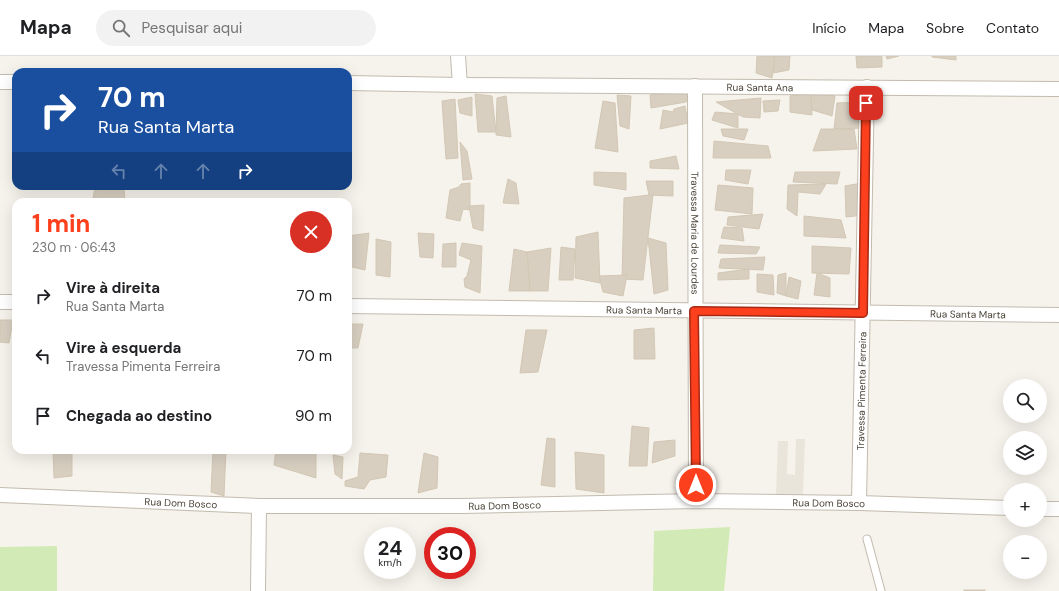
<!DOCTYPE html>
<html lang="pt">
<meta charset="utf-8">
<style>
body{margin:0;font-family:"DM Sans",sans-serif;background:#f2f2f2;color:#202124;height:100vh;display:flex;flex-direction:column;font-size:15px;white-space:nowrap}
*{box-sizing:border-box;margin:0}
p{font-size:13px;color:#757577}
.icon{flex:none;width:22px;height:22px;fill:none;stroke:currentColor;stroke-width:2;stroke-linecap:round;stroke-linejoin:round}
.map{position:relative;flex:1;overflow:hidden}
.side{position:absolute;left:12px;top:142px;width:340px;height:256px;display:flex;flex-direction:column;background:#fff;border-radius:12px;box-shadow:0 4px 16px #0002}
.side>*{flex:none}
.top-card{position:absolute;left:12px;top:12px;width:340px;height:122px;border-radius:12px;box-shadow:0 4px 16px #0002;background:#1a4fa0;color:#fff;overflow:hidden}
.tools{position:absolute;left:1003px;top:323px;display:grid;gap:8px}
.tools a{display:grid;place-items:center;width:44px;height:44px;border-radius:50%;background:#fff;box-shadow:0 4px 16px #0002;font-size:20px}
.speed{position:absolute;left:364px;top:471px;display:flex;gap:8px;font-size:20px;font-weight:700;text-align:center}
.speed>*{display:grid;place-content:center;width:52px;height:52px;border-radius:50%;background:#fff;box-shadow:0 4px 16px #0002;line-height:1}
.speed small{font-size:10px;font-weight:400}
.speed .limit{border:6px solid #d22;background:#fff;color:#111}
.pin{position:absolute;display:grid;place-items:center;width:34px;height:34px;color:#fff;margin:-17px;border-radius:8px;box-shadow:0 2px 6px #0006}
.me{position:absolute;width:44px;margin:-22px;rotate:0deg;stroke-linejoin:round;filter:drop-shadow(0 0 3px #0008)}
.turn{display:flex;align-items:center;gap:14px;height:84px;padding:0 20px;font-size:18px}
.turn .icon{width:52px;height:52px;stroke-width:2.5}
.turn b{display:block;font-size:28px;line-height:34px}
.lanes{display:flex;align-items:center;height:38px;padding:0 20px;background:#0003;justify-content:center;gap:20px;direction:ltr}
.lanes .off{opacity:.35}
.round{display:grid;place-items:center;flex:none;width:42px;height:42px;border-radius:21px;background:#f2f2f2}
.head{display:flex;align-items:center;justify-content:space-between;height:68px;padding:0 20px}
h1{font-size:24px;font-weight:700;line-height:30px;color:#fc3f1d}
ul{padding:0;list-style:none}
li{display:flex;align-items:center;gap:12px;height:60px;padding:0 20px}
li div{flex:1}
li b{display:block;font-size:15px}
li em{font-style:normal}
header{display:flex;align-items:center;gap:24px;box-sizing:border-box;height:56px;padding:0 20px;background:#fff;border-bottom:1px solid #e0e0e0}
header strong{font-size:19px}
nav{display:flex;gap:22px;margin-inline-start:auto;font-size:14px}
.search{width:280px;height:36px;background:#f2f2f2;display:flex;align-items:center;gap:10px;box-sizing:border-box;padding:0 14px;border-radius:22px;color:#757577;font-size:15px}
.map>svg:first-child{display:block}
.residential{fill:#eae5da}
.green{fill:#d2eab5}
.building{fill:#d8cfc1;stroke:#d3c7b4}
.lines{fill:none;stroke-linecap:round;stroke-linejoin:round}
.service-casing{stroke:#c2bbae;stroke-width:9}
.minor-casing{stroke:#c2bbae;stroke-width:16}
.service{stroke:#fff;stroke-width:7}
.minor{stroke:#fff;stroke-width:14}
.route-casing{stroke:#a42913;stroke-width:10}
.route{stroke:#fc3f1d;stroke-width:7}
.labels{text-anchor:middle;dominant-baseline:central;stroke-width:3;stroke-linejoin:round;paint-order:stroke}
.street-label{font-size:10px;fill:#4b4439;stroke:#fff}
</style>
<header>
<strong>Mapa</strong>
<div class="search"><svg class="icon" aria-label="search" viewBox="0 0 24 24"><circle cx="10" cy="10" r="6"/><path d="M15 15l6 6"/></svg>Pesquisar aqui</div>
<nav><a>Início</a><a>Mapa</a><a>Sobre</a><a>Contato</a></nav>
</header>
<div class="map">
<svg width="1059" height="535" viewBox="0 0 1059 535">
<rect width="100%" height="100%" fill="#f6f3ec"/>
<path class="residential" d="M796,383H805L803,439L776,438L778,385H788L787,418L795,419Z"/>
<g class="green">
<path d="M730,471L724,535H653L654,475Z"/>
<path d="M57,490V535H0V491Z"/>
</g>
<g class="building">
<path d="M757,0H775L772,22L756,17Z"/>
<path d="M775,0H790L789,14L773,17Z"/>
<path d="M856,0H882V11L857,12Z"/>
<path d="M886,0H899L887,3Z"/>
<path d="M932,0H956V4L932,1Z"/>
<path d="M690,34L686,46L651,52L650,39Z"/>
<path d="M811,37L835,40L832,60L809,53Z"/>
<path d="M811,37L812,59L790,56V40Z"/>
<path d="M475,38L492,40L496,76H478Z"/>
<path d="M617,39L631,40L629,73L620,70Z"/>
<path d="M506,40L511,81L496,79L497,42Z"/>
<path d="M472,41V60L460,57L458,44Z"/>
<path d="M761,42L760,62L743,61L716,46Z"/>
<path d="M455,43L458,102L446,103L442,45Z"/>
<path d="M780,44L778,55L764,56L763,45Z"/>
<path d="M603,45L615,47L618,96L595,92Z"/>
<path d="M861,46L862,72L834,73L837,47Z"/>
<path d="M685,50L688,67L660,73L663,54L673,56L674,53Z"/>
<path d="M715,56L738,58V72L712,64Z"/>
<path d="M721,73H748L744,84L723,80Z"/>
<path d="M821,73H854L857,93L813,95Z"/>
<path d="M714,85L768,90L771,102H713Z"/>
<path d="M460,86L467,95L472,123L463,124Z"/>
<path d="M676,100L679,113L650,112V105Z"/>
<path d="M726,114H751L748,128L725,124Z"/>
<path d="M594,116L626,117V134L594,129Z"/>
<path d="M795,116H840L837,128L793,126Z"/>
<path d="M508,123L516,127L519,148L503,147Z"/>
<path d="M646,125H673V140L649,139Z"/>
<path d="M470,127V154L463,153L460,165L446,162L450,134L459,131L461,128Z"/>
<path d="M862,127L864,159L846,161L845,130Z"/>
<path d="M826,128L820,138L798,136L797,160L787,153L788,129Z"/>
<path d="M718,129L753,132L752,158L715,154Z"/>
<path d="M95,131L124,133L125,144L93,142Z"/>
<path d="M649,139H653L643,224L622,223L624,142Z"/>
<path d="M484,149L483,175L473,172L469,150Z"/>
<path d="M763,158L759,173L727,169L728,161Z"/>
<path d="M804,160L841,164L846,182L804,180Z"/>
<path d="M724,171L742,172L744,185L721,182Z"/>
<path d="M598,176L600,227L575,222L576,181Z"/>
<path d="M369,177L365,214L348,210V180Z"/>
<path d="M418,177L434,178L433,202L420,201Z"/>
<path d="M648,182L666,187L668,234L654,238Z"/>
<path d="M376,183L391,186L390,221L376,219Z"/>
<path d="M456,187V211H442L443,188Z"/>
<path d="M462,187L482,190L480,237L465,231L464,223L467,220L471,204L459,199Z"/>
<path d="M720,189L760,191L756,198L718,197Z"/>
<path d="M812,190L851,192L849,218L812,217Z"/>
<path d="M561,191L575,193L573,224H559Z"/>
<path d="M551,192L548,235H530L527,196Z"/>
<path d="M514,193L527,196L530,235H509Z"/>
<path d="M765,201L763,214L719,212L721,203Z"/>
<path d="M749,213V223L718,224V217Z"/>
<path d="M786,217V240L777,237L778,219Z"/>
<path d="M817,217L830,222V241L814,239Z"/>
<path d="M757,218L773,219L774,239L757,236Z"/>
<path d="M627,219L623,240L603,236L599,220Z"/>
<path d="M789,221L801,225L798,243L786,240Z"/>
<path d="M0,264H13L9,287L0,286Z"/>
<path d="M348,268H363L358,292H348Z"/>
<path d="M654,272L655,303H634V274Z"/>
<path d="M526,274H547L538,316L520,317Z"/>
<path d="M632,370L649,372L647,410H629Z"/>
<path d="M547,382L555,383V431L541,429Z"/>
<path d="M675,384V400L652,407L654,386Z"/>
<path d="M53,394H72V420L54,422Z"/>
<path d="M213,394H226L224,440L211,436Z"/>
<path d="M276,394H316V422L274,409Z"/>
<path d="M575,396L604,399V437L576,433Z"/>
<path d="M360,397L388,399L386,421L370,424L364,433L345,430V425L358,421Z"/>
<path d="M424,397L438,401L437,432L418,437Z"/>
<path d="M333,399L343,401L342,423L335,418Z"/>
<rect x="964" y="534" width="21" height="1"/>
</g>
<g class="lines">
<defs>
<path id="service" d="M867,483L881,535"/>
<g id="minor">
<path d="M458,0L460,29"/>
<path d="M0,26H16"/>
<path id="s1" d="M348,27L460,29L1059,33"/>
<path id="s2" d="M695,30L696,445"/>
<path d="M0,246H16"/>
<path id="s3" d="M348,250L1059,259"/>
<path id="s4" d="M0,439L259,450H462L696,445L859,447L1010,452"/>
<path id="s5" d="M859,447L867,31"/>
<path d="M1040,453H1059"/>
<path d="M258,535L259,450"/>
</g>
</defs>
<use href="#service" class="service-casing"/>
<use href="#minor" class="minor-casing"/>
<use href="#service" class="service"/>
<use href="#minor" class="minor"/>
</g>
<g class="lines">
<defs>
<path id="route" d="M696,429L694,255L863,257L866,47"/>
</defs>
<use href="#route" class="route-casing"/>
<use href="#route" class="route"/>
</g>
<g class="labels">
<g class="street-label">
<text stroke="none"><textPath href="#s1" startOffset="412">Rua Santa Ana</textPath></text>
<text stroke="none"><textPath href="#s2" startOffset="147">Travessa Maria de Lourdes</textPath></text>
<text stroke="none"><textPath href="#s3" startOffset="296">Rua Santa Marta</textPath></text>
<text stroke="none"><textPath href="#s3" startOffset="620">Rua Santa Marta</textPath></text>
<text stroke="none"><textPath href="#s5" startOffset="112">Travessa Pimenta Ferreira</textPath></text>
<text stroke="none"><textPath href="#s4" startOffset="181">Rua Dom Bosco</textPath></text>
<text stroke="none"><textPath href="#s4" startOffset="829">Rua Dom Bosco</textPath></text>
<text stroke="none"><textPath href="#s4" startOffset="505">Rua Dom Bosco</textPath></text>
</g>
</g>
</svg>
<div class="tools">
<a><svg class="icon" aria-label="search" viewBox="0 0 24 24"><circle cx="10" cy="10" r="6"/><path d="M15 15l6 6"/></svg></a>
<a><svg class="icon" aria-label="layers" viewBox="0 0 24 24"><path d="M12 4l9 5-9 5-9-5zM3 14l9 5 9-5"/></svg></a>
<a>+</a>
<a>−</a>
</div>
<div class="speed"><div>24<small>km/h</small></div><div class="limit">30</div></div>
<div class="pin" style="left:866px;top:47px;background:#d93025"><svg class="icon" aria-label="arrive" viewBox="0 0 24 24"><path d="M6 21V4h12l-3 4 3 4H6"/></svg></div>
<svg class="me" style="left:696px;top:429px" viewBox="-20 -20 40 40"><circle r="17" fill="#fc3f1d" stroke="#fff" stroke-width="3"/><path d="M0-11L8 9 0 5-8 9z" fill="#fff"/></svg>
<div class="top-card">
<div class="turn"><svg class="icon" aria-label="right" viewBox="0 0 24 24"><path d="M7 20v-9h11M14 6l5 5-5 5"/></svg><div><b>70 m</b>Rua Santa Marta</div></div>
<div class="lanes"><svg class="icon off" aria-label="left" viewBox="0 0 24 24"><path d="M17 20v-9H6M10 6l-5 5 5 5"/></svg><svg class="icon off" aria-label="ahead" viewBox="0 0 24 24"><path d="M12 20V5M6 11l6-6 6 6"/></svg><svg class="icon off" aria-label="ahead" viewBox="0 0 24 24"><path d="M12 20V5M6 11l6-6 6 6"/></svg><svg class="icon" aria-label="right" viewBox="0 0 24 24"><path d="M7 20v-9h11M14 6l5 5-5 5"/></svg></div>
</div>
<section class="side">
<div class="head"><div><h1>1 min</h1><p>230 m · 06:43</p></div><a class="round" style="background:#d93025;color:#fff"><svg class="icon" aria-label="close" viewBox="0 0 24 24"><path d="M6 6l12 12M18 6L6 18"/></svg></a></div>
<ul>
<li><svg class="icon" aria-label="right" viewBox="0 0 24 24"><path d="M7 20v-9h11M14 6l5 5-5 5"/></svg><div><b>Vire à direita</b><p>Rua Santa Marta</p></div><em>70 m</em></li>
<li><svg class="icon" aria-label="left" viewBox="0 0 24 24"><path d="M17 20v-9H6M10 6l-5 5 5 5"/></svg><div><b>Vire à esquerda</b><p>Travessa Pimenta Ferreira</p></div><em>70 m</em></li>
<li><svg class="icon" aria-label="arrive" viewBox="0 0 24 24"><path d="M6 21V4h12l-3 4 3 4H6"/></svg><div><b>Chegada ao destino</b></div><em>90 m</em></li>
</ul>
</section>
</div>
